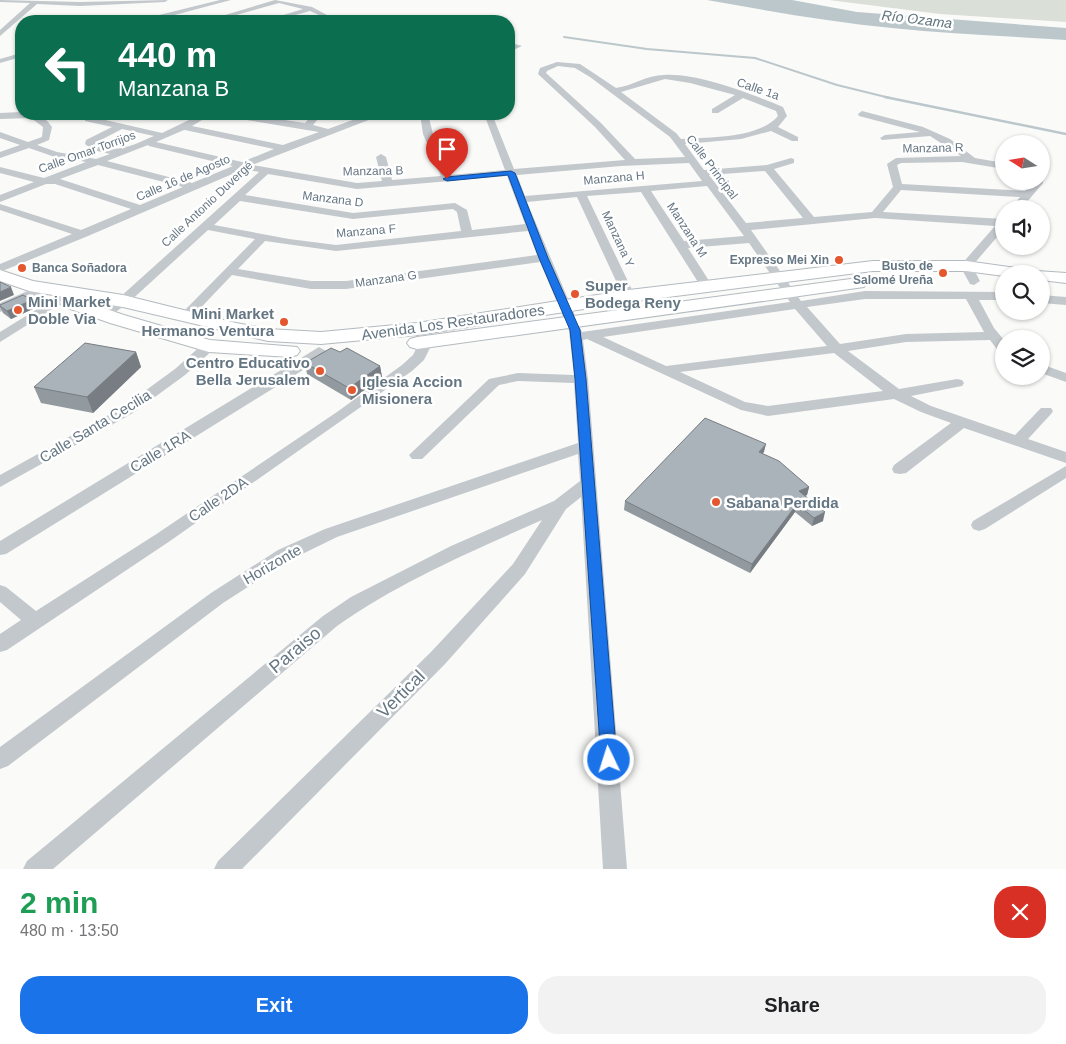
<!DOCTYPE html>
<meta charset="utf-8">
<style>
body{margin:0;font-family:Helvetica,sans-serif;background:#f2f2f2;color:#202124;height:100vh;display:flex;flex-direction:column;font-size:19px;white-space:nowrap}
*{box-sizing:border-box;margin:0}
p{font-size:16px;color:#757577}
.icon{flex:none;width:28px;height:28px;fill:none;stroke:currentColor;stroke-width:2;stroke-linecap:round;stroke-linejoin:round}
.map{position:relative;height:869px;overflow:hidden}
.details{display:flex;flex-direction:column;background:#fff;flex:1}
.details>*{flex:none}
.guide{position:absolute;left:15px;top:15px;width:500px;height:105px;border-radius:20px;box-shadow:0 1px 4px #0004;background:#0b6e4f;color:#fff;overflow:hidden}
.needle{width:32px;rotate:282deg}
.fabs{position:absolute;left:995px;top:135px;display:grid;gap:10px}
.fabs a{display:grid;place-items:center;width:55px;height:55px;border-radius:50%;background:#fff;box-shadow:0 1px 4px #0004;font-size:25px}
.pin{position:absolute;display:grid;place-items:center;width:42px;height:42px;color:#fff;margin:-51px -21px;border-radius:50% 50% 50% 0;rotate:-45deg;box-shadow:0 0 5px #0007}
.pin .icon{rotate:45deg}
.me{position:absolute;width:55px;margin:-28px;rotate:356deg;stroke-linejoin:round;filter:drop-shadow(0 0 4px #0008)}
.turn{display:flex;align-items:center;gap:18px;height:105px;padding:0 20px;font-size:22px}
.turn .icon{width:65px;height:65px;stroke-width:2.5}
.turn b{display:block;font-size:35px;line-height:42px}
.round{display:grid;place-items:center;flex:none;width:52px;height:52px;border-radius:20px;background:#f2f2f2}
.head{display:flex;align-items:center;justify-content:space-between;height:85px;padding:0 20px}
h1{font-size:30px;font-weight:700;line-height:38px;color:#1e9e55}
.action{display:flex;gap:10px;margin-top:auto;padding:10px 20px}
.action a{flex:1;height:58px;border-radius:20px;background:#1a73e8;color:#fff;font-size:20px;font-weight:700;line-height:58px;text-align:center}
.action a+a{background:#f2f2f2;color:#202124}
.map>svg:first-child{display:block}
.green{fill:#dadfd7}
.water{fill:#bbc7cb}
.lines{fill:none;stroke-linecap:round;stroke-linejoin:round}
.stream-far1{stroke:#bbc7cb;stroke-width:2}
.stream{stroke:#bbc7cb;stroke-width:2.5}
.secondary-casing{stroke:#b3babf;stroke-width:2}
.street{fill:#c3c8cc;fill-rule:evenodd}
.secondary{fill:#fff;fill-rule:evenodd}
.wall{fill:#929a9f}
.shaded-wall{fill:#777d82}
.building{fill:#aab3b9;stroke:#777d82}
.route{fill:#1a73e8;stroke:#114b97}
.poi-dot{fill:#e4572e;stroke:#fff;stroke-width:2}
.labels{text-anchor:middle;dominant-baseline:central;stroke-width:5;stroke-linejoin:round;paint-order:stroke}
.far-street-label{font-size:12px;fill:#657683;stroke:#fff}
.far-poi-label{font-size:12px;font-weight:bold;fill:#657683;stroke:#fff;text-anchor:end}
.far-water-label{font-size:14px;font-style:italic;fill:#60757c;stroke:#fff}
.poi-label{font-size:15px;font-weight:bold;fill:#657683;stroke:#fff;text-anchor:start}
.street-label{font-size:15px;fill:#657683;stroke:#fff}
.near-street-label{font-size:18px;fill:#657683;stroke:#fff}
</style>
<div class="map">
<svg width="1066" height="869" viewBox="0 0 1066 869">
<rect width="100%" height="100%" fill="#fafaf8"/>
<path class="green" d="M829,0H1066V22L940,14Z"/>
<path class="water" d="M707,0H792L857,12L1066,28V40C1008,36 950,34 892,28C830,22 769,11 707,0Z"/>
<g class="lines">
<path class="stream-far1" d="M564,37L647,49L755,58L837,85L890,98"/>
<path class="stream" d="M885,97L1066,134"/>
<defs>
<g id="secondary">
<path d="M873,261H966L1037,271L1066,273V283L1041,280V274H1004V276L966,271H873L629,302L417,335L321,344L268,341L123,307L80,300L124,315L210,340L297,347L300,351L297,355L290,357L209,352L110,323L62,306L60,302L65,297L29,291L0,281V270L33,281L123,295L236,323L268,329L321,332L417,323L629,290Z"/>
<path d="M858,278L864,279L867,283L864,287L417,349L410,347L407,343L410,339L417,337Z"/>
</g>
</defs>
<use href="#secondary" class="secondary-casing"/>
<g class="street">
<path d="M0,0L80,2L168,0L165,2L80,6L37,4L0,36V30L30,3L0,2Z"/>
<path d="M220,0H231L152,21H146V19L61,20L64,18L159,15Z"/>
<path d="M275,0L312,7L327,15L316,21H308L319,15L310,11L274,21H264L303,9L279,3L215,21H205Z"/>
<path d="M515,44L522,46L509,52V47Z"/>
<path d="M21,53V57L0,63V59Z"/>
<path d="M557,62L580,64L616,88C632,86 647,75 664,75C699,73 751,94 783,107L787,116L778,127L798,137V141H792L771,131L741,139L685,144L704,170L767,165L791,158L794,159V163L774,169L814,217L872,212L893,187L887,164L896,158L961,156L930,136L882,140L880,138L885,135L920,132L859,116L858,114L862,111L923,127L950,139L975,158L1004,163V169L962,162L901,163L897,165L902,184L1025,191L1033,181H1041L1043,179V183L1021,209H1010L1020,197L901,190L883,212L1004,219V229L972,266L980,281L974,285L970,284L960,266L995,226L875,218L751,230L801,301L865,291L1004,292V300H979L994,328L1004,340V353L999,352L990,340L906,342L848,351L899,389L957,379L962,380L964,383L962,386L911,396L931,406L1015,435L1041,408H1051L1053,411L1051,414L1028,439L1066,452V463L964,428L906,473L900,474L894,473L892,469L894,465L951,423L921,412L894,399L768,416L741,410L587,339L583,340L588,379L627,869H603L581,497L566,509L525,574L445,664L242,869H214L218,861L431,652L513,564L542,520C472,551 399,582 337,626L53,869H23L27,861L323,616L351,597L451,546L554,501L580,481L578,454L337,537L290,560L223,603L8,766L0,769V747L211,593L278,550L325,529L578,443L574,383L518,381L499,385L422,459H412L409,455L489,379L518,373L574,375L569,331L540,262L346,289H311L232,275L190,319H182L180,316L182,313L255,239L208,230L127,304L107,318H99L97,315L99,312L119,298L259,172L244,169L88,236L0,272V264L72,234L0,210V204L81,230L131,209L55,184H46L0,202V195L34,182L0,173V167L44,178L86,162L52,156L29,148L0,158V152L20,145L0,138V132L28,142L42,137L43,127L31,118L0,119V113L21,112V114C36,114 44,115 52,127L49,140L37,145L57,152L96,159L110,154L93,150L85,144L86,140L112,127L85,121V117L88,116L162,133L189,120L166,116L165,114L197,116L202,114H212L192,126L283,145L319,132L228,117L224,114H244L305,123L313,114H322L313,125L328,129L369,114H380L379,116L252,165L357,183L382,181L376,157L381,154L386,157L392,180L441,176L423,134L420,114H428L433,134L450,175L505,170L484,114H492L514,169L625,160L595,127L538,74L540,68ZM558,66L575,68L590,77L670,137L685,157L635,159L601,123L546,73L547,71ZM665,79L690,83L735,95L712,109V113H718L743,98L776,111L778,116C758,139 710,137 681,139L676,133L621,92ZM122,129L154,136C135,144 114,156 95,143ZM184,130H185L274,149L242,162L156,142ZM148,145L149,146L233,166L192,183L107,161ZM689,163L702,181L525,196L517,175L621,166ZM98,165L183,187L140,205L60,179ZM765,171L803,218L746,223L709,175ZM268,174L357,189L507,176L525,224L472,230L467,210L455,203L353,213L245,195ZM707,186L744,236L684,241L651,191ZM641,192L703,290H711L713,287L688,248L749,243L790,302L582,332L527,202L577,197L623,296L629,300L635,296L587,196ZM240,201L353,219L453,209L457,212L461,231L336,245L289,239L214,225ZM528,231L537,255L346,281H311L238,269L265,241L336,251ZM865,299H966L984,332L906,334L840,344L807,307ZM795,309L827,346L666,366L603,337ZM834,353L883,391L768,406L745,402L680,372Z"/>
<path d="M39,286L45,290L43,293L0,312V303Z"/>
<path d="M60,295L66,299L64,302L0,342V332Z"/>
<path d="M1041,295L1066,297V305L1041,303Z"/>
<path d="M426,338L433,342L424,360L412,371L170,541L7,650L0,652V634L21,620L0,602V585L6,587L36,611L158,533L337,412L402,365L413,355L421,339Z"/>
<path d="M209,342L214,343L216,346L214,349L185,375L133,413L0,487V475L123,407L175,369L204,343Z"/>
<path d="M319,347L326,351L324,354L303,370L6,554L0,555V541Z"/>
<path d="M1041,364L1066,373V382L1041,373Z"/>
<path d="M1066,466V478L985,529L979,531L973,529L971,525L973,521Z"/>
</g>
<use href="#secondary" class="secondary"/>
</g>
<g class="wall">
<path d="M0,305L35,308L11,319L3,313L0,307Z"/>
<path d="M136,352L141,367L93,413L41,403L34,387Z"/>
<path d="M340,352L380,366L382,377L351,400L307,374L305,363Z"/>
<path d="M764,452L762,453L809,487L807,495L805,496L823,521L812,526L795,512L750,573L624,510L625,501Z"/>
</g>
<g class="shaded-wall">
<path d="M11,287L14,295L0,301V292Z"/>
<path d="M32,300L35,308L11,319L7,311Z"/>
<path d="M136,352L141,367L93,413L87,397Z"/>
<path d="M380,366L382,377L351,400L349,388Z"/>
<path d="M766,444L764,452L757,460L759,452Z"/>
<path d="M809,487L807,495L797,499L799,491Z"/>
<path d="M797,504L795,512L750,573L752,564Z"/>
<path d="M825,512L823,521L812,526L814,518Z"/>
</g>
<g class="building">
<path d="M0,282L11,287L0,292Z"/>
<path d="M23,295L32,300L7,311L0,306V305Z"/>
<path d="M85,343L136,352L87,397L34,387Z"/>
<path d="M331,348L340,352L347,348L380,366L349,388L305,363Z"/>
<path d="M705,418L766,444L759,452L779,461L809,487L799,491L825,512L814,518L797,504L752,564L625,501Z"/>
</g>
<path class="route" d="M511,171L515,173L548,258L580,330L586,379L617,760L614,765L609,767L603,765L601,760L575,379L570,330L539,258L508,175L447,181L443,179L447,177Z"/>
<g class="poi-dot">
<circle cx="839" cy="260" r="5"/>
<circle cx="22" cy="268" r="5"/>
<circle cx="943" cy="273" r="5"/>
<circle cx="575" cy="294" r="5"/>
<circle cx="18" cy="310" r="5"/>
<circle cx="284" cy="322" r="5"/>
<circle cx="320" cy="371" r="5"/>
<circle cx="352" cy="390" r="5"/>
<circle cx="716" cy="502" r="5"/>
</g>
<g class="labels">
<g class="far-street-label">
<text transform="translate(758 89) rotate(19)">Calle 1a</text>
<text transform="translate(933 148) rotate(-1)">Manzana R</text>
<text transform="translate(87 152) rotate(-20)">Calle Omar Torrijos</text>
<text transform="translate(712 167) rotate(53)">Calle Principal</text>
<text transform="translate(373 171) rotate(-1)">Manzana B</text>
<text transform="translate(183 178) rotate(-23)">Calle 16 de Agosto</text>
<text transform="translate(614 178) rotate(-5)">Manzana H</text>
<text transform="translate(333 199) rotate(7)">Manzana D</text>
<text transform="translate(207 204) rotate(-43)">Calle Antonio Duvergé</text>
<text transform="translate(687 230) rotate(57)">Manzana M</text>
<text transform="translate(366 231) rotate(-5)">Manzana F</text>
<text transform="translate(618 239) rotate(65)">Manzana Y</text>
<text transform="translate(386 279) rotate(-8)">Manzana G</text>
</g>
<g class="far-poi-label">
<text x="829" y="260">Expresso Mei Xin</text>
<text x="933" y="266">Busto de<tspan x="933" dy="14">Salomé Ureña</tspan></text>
<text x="32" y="268" text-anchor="start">Banca Soñadora</text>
</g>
<g class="far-water-label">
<text transform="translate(917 19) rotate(7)">Río Ozama</text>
</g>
<g class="poi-label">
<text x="585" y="285">Super<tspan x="585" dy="17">Bodega Reny</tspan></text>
<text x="28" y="301">Mini Market<tspan x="28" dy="17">Doble Via</tspan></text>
<text x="274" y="313" text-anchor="end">Mini Market<tspan x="274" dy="17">Hermanos Ventura</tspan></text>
<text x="310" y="362" text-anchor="end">Centro Educativo<tspan x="310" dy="17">Bella Jerusalem</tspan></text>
<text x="362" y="381">Iglesia Accion<tspan x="362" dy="17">Misionera</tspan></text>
<text x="726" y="502">Sabana Perdida</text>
</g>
<g class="street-label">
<text transform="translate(453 322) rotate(-8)">Avenida Los Restauradores</text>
<text transform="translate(95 426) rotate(-31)">Calle Santa Cecilia</text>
<text transform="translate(160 451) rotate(-31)">Calle 1RA</text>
<text transform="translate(218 499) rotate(-34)">Calle 2DA</text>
<text transform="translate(272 564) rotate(-30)">Horizonte</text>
</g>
<g class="near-street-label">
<text transform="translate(295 650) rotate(-40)">Paraiso</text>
<text transform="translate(401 694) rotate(-45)">Vertical</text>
</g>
</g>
</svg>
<div class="fabs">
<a><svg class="needle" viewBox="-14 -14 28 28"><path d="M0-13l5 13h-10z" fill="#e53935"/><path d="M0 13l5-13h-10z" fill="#757577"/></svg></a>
<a><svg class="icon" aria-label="sound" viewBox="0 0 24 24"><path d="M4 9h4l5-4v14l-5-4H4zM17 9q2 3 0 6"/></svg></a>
<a><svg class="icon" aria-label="search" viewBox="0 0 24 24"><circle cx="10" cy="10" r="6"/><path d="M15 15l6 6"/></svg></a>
<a><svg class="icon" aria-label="layers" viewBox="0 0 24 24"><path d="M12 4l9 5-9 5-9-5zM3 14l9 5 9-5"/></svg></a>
</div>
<div class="pin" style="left:447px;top:179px;background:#d93025"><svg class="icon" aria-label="arrive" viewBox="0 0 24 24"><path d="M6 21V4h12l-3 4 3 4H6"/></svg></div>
<svg class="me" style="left:609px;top:760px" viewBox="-20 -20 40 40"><circle r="17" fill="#1a73e8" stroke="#fff" stroke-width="3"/><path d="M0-11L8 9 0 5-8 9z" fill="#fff"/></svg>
<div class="guide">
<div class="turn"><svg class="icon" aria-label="left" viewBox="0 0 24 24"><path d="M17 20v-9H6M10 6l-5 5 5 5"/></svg><div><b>440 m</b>Manzana B</div></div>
</div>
</div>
<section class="details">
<div class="head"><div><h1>2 min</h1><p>480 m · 13:50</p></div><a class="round" style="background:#d93025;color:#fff"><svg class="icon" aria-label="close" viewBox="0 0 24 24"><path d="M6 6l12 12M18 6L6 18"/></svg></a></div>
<div class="action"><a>Exit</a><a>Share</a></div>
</section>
